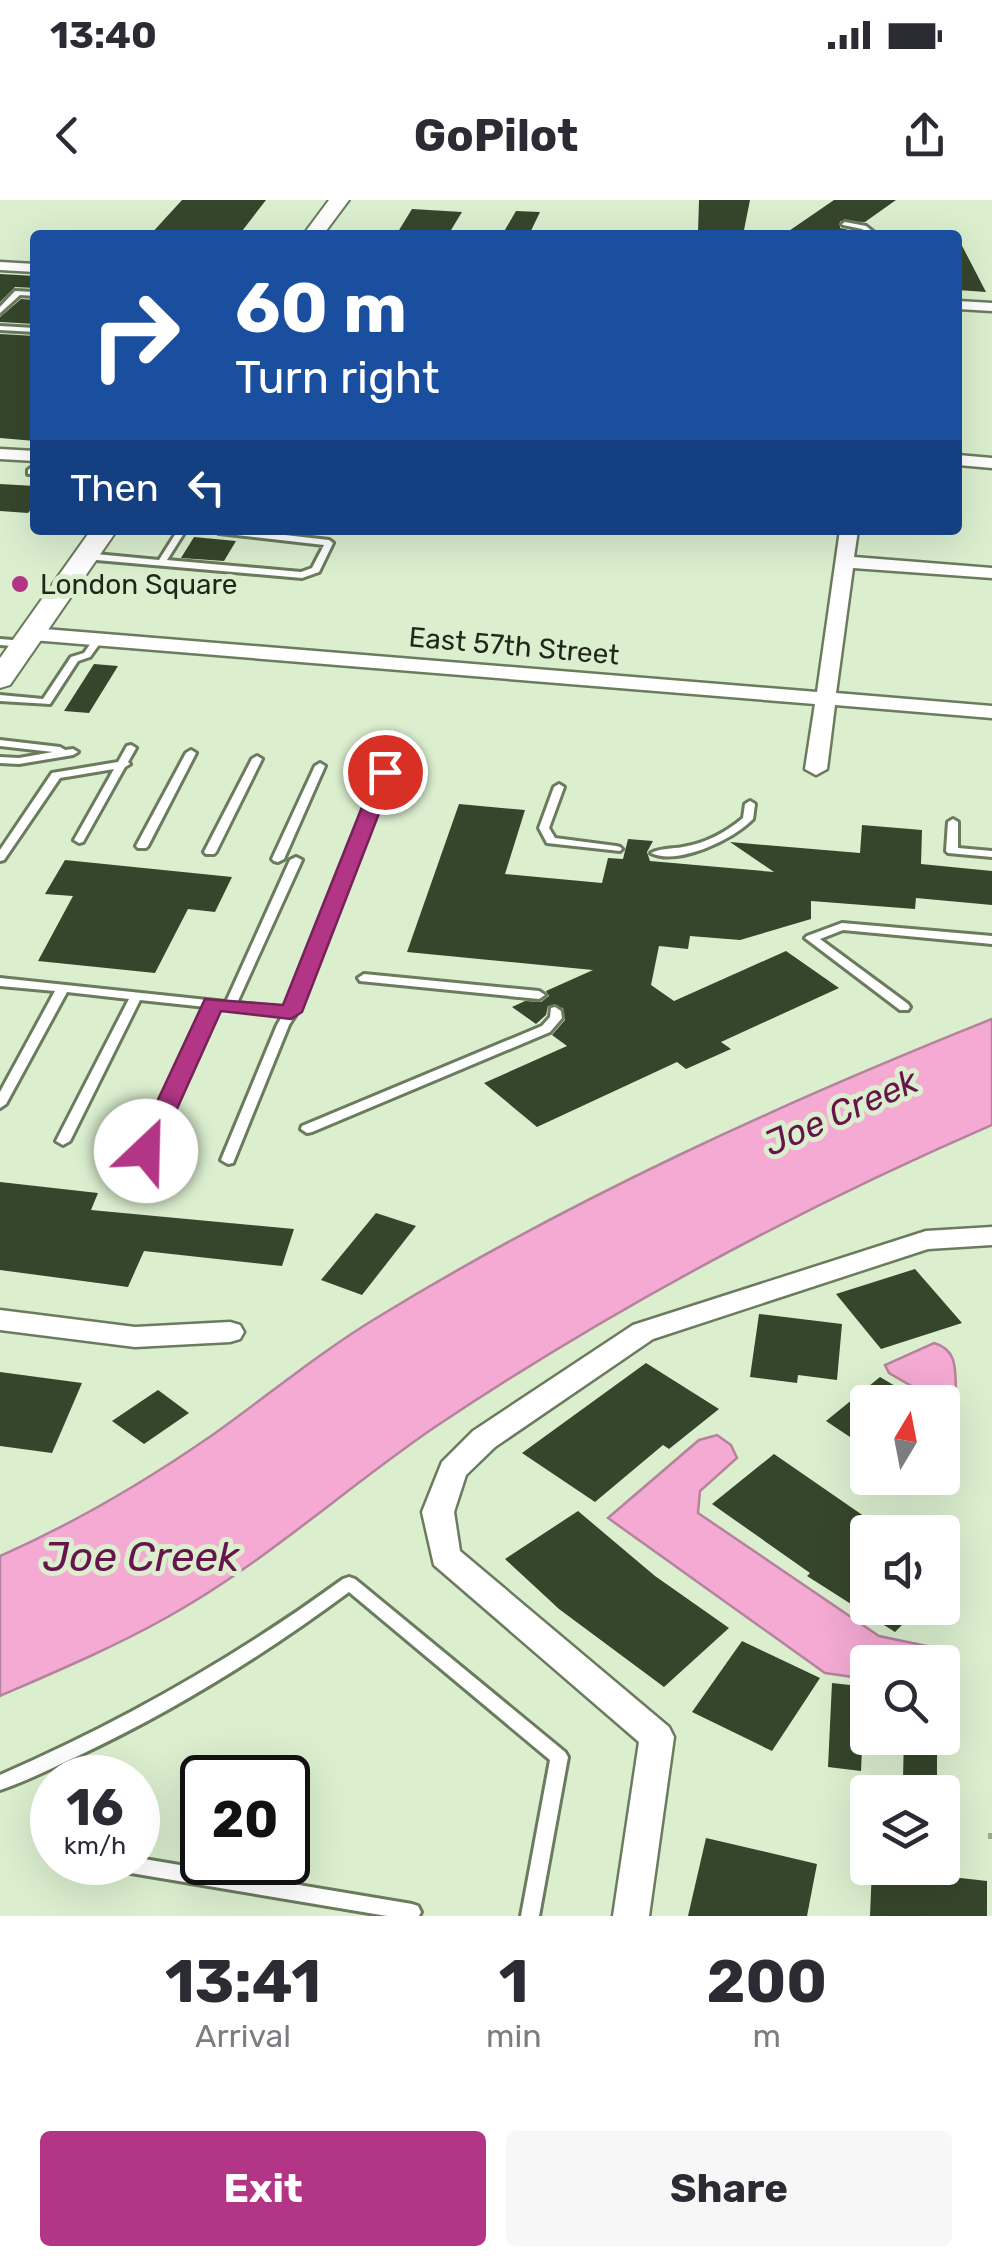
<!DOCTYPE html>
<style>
body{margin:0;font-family:Rubik,sans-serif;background:#f7f7f7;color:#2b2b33;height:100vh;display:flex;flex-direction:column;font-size:38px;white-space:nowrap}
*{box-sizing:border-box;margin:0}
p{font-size:32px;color:#7c7c81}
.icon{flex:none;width:55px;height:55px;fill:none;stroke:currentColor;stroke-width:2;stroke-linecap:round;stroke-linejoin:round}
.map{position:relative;height:1716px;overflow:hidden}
.panel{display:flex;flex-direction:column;background:#fff;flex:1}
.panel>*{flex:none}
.hud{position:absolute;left:30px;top:30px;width:932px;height:305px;border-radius:10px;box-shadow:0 10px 40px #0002;background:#1a4fa0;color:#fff;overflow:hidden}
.needle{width:65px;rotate:10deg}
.fabs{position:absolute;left:850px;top:1185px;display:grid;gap:20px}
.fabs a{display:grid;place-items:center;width:110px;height:110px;border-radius:10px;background:#fff;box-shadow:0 10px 40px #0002;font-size:50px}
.speed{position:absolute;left:30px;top:1555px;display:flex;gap:20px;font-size:50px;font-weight:700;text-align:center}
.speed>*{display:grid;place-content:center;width:130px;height:130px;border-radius:50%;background:#fff;box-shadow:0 10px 40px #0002;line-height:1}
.speed small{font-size:25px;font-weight:400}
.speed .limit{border:5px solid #111;border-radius:15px;background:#fff;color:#111}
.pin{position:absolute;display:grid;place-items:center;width:85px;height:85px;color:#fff;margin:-42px;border:5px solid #fff;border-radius:50%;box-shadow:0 2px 10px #0007}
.me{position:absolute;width:110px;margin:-55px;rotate:24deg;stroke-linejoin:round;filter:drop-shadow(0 0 8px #0008)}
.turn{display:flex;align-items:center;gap:35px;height:210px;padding:0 40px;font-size:45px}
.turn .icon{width:130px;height:130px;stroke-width:2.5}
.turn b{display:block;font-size:70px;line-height:85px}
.then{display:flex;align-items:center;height:95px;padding:0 40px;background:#0003;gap:20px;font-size:38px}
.eta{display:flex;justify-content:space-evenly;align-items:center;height:170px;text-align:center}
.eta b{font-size:60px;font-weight:700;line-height:70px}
.primary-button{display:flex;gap:20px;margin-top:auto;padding:20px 40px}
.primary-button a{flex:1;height:115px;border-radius:10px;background:#b23586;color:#fff;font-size:40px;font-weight:700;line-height:115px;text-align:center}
.primary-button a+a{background:#f7f7f7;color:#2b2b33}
.status{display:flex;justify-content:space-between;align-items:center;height:70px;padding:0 50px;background:#fff;direction:ltr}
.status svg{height:28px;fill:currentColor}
header{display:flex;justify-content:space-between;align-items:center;height:130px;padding:0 40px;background:#fff;font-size:45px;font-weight:700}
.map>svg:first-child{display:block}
.water{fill:#f4aad3;stroke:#b4839c;stroke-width:2.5}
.building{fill:#36462c}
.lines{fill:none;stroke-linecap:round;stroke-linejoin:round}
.lane-casing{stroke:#6a7b5e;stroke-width:6}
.street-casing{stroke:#6a7b5e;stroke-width:5}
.secondary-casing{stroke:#6a7b5e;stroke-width:4}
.path{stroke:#9bab92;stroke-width:6;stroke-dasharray:10 6;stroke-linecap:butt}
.lane{fill:#fff;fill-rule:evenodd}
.street{fill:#fff;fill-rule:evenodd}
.secondary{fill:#fff;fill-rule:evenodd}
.route{fill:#b23586;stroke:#742257;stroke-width:2.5}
.poi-dot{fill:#b23586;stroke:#dbefcf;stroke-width:4}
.labels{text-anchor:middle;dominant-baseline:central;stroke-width:10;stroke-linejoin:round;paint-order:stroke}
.far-poi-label{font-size:28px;fill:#1f271b;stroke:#dbefcf;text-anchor:start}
.far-street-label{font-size:28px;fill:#1f271b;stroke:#dbefcf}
.water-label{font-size:35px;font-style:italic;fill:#68144c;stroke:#dbefcf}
.near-water-label{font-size:42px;font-style:italic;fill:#68144c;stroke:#dbefcf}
</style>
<div class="status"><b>13:40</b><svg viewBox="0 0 49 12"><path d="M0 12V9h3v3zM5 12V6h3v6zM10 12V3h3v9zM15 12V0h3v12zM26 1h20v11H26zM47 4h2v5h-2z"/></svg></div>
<header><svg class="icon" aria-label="back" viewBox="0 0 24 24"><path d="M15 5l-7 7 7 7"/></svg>GoPilot<svg class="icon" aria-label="share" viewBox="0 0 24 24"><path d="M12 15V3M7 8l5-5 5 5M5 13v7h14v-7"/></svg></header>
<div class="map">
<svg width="992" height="1716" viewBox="0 0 992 1716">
<rect width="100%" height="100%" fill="#dbefcf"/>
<g class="water">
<path d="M992,819V925C799,1009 610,1110 435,1227C344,1289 261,1366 164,1419C112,1448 55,1472 0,1496V1356C75,1323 143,1283 211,1236C266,1197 320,1152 378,1117C571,999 782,903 992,819Z"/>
<path d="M934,1143C959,1150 955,1172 956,1195L943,1204L889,1173L885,1165Z"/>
<path d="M717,1235L731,1245L737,1258L700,1291L698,1313L879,1436L936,1448L946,1458L944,1476L942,1462H868L867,1479L825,1473L608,1318L699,1240Z"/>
</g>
<g class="building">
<path d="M182,0H266L239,35H150Z"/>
<path d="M699,0H750L743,35L698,33Z"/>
<path d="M834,0H896L865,22L840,21V28L853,31L847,35H783Z"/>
<path d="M412,9L462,12L448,35H396Z"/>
<path d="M516,11L540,12L529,35H502Z"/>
<path d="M958,38L986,92L958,90Z"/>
<path d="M0,74L35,76V88L15,87L0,102Z"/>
<path d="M21,99L35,100V124L0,122V117Z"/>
<path d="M0,134L35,136V241L0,238Z"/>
<path d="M0,284L35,286V305L28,313L0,311Z"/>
<path d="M194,337L236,341L224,361L181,358Z"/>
<path d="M94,464L118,466L89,513L64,511Z"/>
<path d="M459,604L525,610L505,674L602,683L608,658L623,659L628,639L653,641L647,652L650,661L774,672L730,642L860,653L862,625L922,630L921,664L992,671V705L916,698L915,709L811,701V719L740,740L690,736L688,749L659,746L651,785L674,801L786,751L839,788L721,842L731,849L686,869L677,862L537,927L484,883L567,846L552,835L565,820L563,808L548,806L546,815L536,824L512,807L525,801L541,802L549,796L546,791L593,770L407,752Z"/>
<path d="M65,660L232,677L215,712L188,709L155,773L38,761L73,696L45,694Z"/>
<path d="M0,982L98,993L91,1010L294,1029L282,1066L144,1051L128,1087L0,1070Z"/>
<path d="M376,1013L416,1026L362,1095L321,1080Z"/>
<path d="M915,1069L962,1123L881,1149L836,1094Z"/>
<path d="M759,1114L842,1124L837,1180L798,1175L797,1183L750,1177Z"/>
<path d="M646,1163L719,1209L669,1249L663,1245L595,1302L522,1253Z"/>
<path d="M0,1172L82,1183L52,1253L0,1246Z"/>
<path d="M880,1177L922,1202H868V1224L850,1237L826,1221Z"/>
<path d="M158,1190L189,1213L144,1244L112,1221Z"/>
<path d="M774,1254L887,1332H868V1408H919L895,1432L807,1376L810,1373L712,1304Z"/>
<path d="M578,1311L655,1376L729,1428L664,1487L559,1409L505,1359Z"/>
<path d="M742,1441L820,1478L772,1551L692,1512Z"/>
<path d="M832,1483L868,1487V1549L862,1548L861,1571L828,1567Z"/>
<path d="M904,1538H937V1582L903,1578Z"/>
<path d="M706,1638L817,1664L807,1716H688Z"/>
<path d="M872,1668L987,1681V1716H870Z"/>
</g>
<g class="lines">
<defs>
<g id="lane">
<path d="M845,22L866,26L877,35H870L862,29L843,25L842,24Z"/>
<path d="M15,91L35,92V96L20,95L0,113V107Z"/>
<path d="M0,126L35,128V132L0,130Z"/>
<path d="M35,265V273L28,274V270Z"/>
<path d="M178,330H186L167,360L301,372L312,368L324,345L219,333L215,330H242L329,340L333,343L319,372L302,378L85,359L80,356L85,353L159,360Z"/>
<path d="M98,436L103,439L90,457L78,461L50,504L0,501V495L43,499L71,457L84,453L95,437Z"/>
<path d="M0,439L25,441L30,444L25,447L0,445Z"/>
<path d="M0,540L60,547L65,550L73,549L78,552L73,555L19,564L0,563V557L19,558L53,552L0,546Z"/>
<path d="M131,545L136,548L128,562L130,564L125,567L83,642L79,643L74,640L114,569L60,578L4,660L0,661V650L52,573L118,562L127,546Z"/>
<path d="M191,550L196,553L148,646L146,648H138L136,646L186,553Z"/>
<path d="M257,556L262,559L216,652L214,654H206L204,652L252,559Z"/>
<path d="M320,563L325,566L284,659L278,662L274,661L272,659L315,566Z"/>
<path d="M385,570L390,573L303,803L289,825L233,963L228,964L221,960L277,825L283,815L217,808L151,954H141L139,951L206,807L140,800L70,941L63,945L56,941L129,799L67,792L6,904L0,908V892L55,791L0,786V778L226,802L290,660L296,657L302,660L237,803L288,808L380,573Z"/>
<path d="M559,584L564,587L549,628L555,638L616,646L620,647L622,649L620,651L547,643L539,628L554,587Z"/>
<path d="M750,601L755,604L753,619C734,639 678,666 651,653C661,648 672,649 683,647C706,643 725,633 743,618L745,604Z"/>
<path d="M953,619L958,622V648L992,651V657L948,653L946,651L948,622Z"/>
<path d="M842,723L992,736V744L843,730L820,739L908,804L910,807L908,810H900L805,738L807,736Z"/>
<path d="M364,774L539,791L545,795L539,799L360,781L358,778Z"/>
<path d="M555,807L561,811L562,818L550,832L312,932L307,933L301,929L302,926L542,826L550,817L551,808Z"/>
<path d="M349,1377L355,1379L565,1552L568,1557L539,1716H521L550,1560L349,1392C264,1455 174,1511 78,1556C52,1568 27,1581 0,1590V1575C122,1522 236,1457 343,1379Z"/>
<path d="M138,1658L412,1704L418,1706L421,1712L419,1716H387L113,1670L107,1668L104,1662H138Z"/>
</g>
<g id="street">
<path d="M0,62L35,64V72L0,70Z"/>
<path d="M958,101L992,103V111L958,109Z"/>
<path d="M0,249L35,251V261L0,259Z"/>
<path d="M958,255L992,258V268L958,265Z"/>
<path d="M840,330H858L854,357L992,368V378L853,368L836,493L992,506V518L835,505L827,569L816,575L805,569L815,504L32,440L22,434L32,428L817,492Z"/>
<path d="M992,1027V1045L928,1049L653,1139L495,1247L466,1275L454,1312L460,1351L669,1527L674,1537L649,1716H613L639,1542L434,1365L422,1312L442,1262L473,1231L633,1125L926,1031Z"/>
<path d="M0,1110L135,1127L230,1122L240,1125L244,1132L240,1139L230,1142L135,1147L0,1130Z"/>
</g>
<g id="secondary">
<path d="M329,0H349L323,35H303Z"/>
<path d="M91,330H117L10,485L0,488V458Z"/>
</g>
</defs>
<use href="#lane" class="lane-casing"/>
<use href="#street" class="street-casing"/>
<use href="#secondary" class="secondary-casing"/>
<path class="path" d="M988,1636H992"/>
<use href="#lane" class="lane"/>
<use href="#street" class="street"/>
<use href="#secondary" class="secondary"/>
</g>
<path class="route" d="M385,567L395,572L302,812L291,819L221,811L158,951L155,956H138L134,951L205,799L283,805L376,572Z"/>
<circle class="poi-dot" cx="20" cy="384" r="10"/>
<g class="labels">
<g class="far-poi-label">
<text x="40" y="384">London Square</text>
</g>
<g class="far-street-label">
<text transform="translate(514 446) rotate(5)">East 57th Street</text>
</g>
<g class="water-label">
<text transform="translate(841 912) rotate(-24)">Joe Creek</text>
</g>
<g class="near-water-label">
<text x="141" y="1357">Joe Creek</text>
</g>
</g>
</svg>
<div class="fabs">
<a><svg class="needle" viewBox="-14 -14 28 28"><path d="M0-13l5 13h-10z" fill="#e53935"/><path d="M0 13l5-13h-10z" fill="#7c7c81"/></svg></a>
<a><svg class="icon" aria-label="sound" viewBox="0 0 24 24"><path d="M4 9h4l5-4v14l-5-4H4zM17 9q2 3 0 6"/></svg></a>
<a><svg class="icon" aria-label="search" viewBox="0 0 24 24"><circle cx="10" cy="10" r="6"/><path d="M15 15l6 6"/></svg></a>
<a><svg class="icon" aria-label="layers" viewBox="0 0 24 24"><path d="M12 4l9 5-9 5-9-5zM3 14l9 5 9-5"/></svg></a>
</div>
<div class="speed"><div>16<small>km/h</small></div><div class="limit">20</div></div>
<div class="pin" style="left:385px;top:572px;background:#d93025"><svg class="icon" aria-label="arrive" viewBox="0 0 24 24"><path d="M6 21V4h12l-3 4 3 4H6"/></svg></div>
<svg class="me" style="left:146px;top:951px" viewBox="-20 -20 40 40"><circle r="19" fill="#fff"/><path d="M0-13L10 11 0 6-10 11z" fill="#b23586"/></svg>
<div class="hud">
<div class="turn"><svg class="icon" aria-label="right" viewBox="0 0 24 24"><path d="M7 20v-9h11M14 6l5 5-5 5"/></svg><div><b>60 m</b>Turn right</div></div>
<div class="then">Then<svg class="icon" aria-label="left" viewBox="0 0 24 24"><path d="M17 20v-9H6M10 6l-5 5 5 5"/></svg></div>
</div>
</div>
<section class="panel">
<div class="eta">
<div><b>13:41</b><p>Arrival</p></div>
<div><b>1</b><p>min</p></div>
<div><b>200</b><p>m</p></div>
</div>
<div class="primary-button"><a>Exit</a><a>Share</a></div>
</section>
